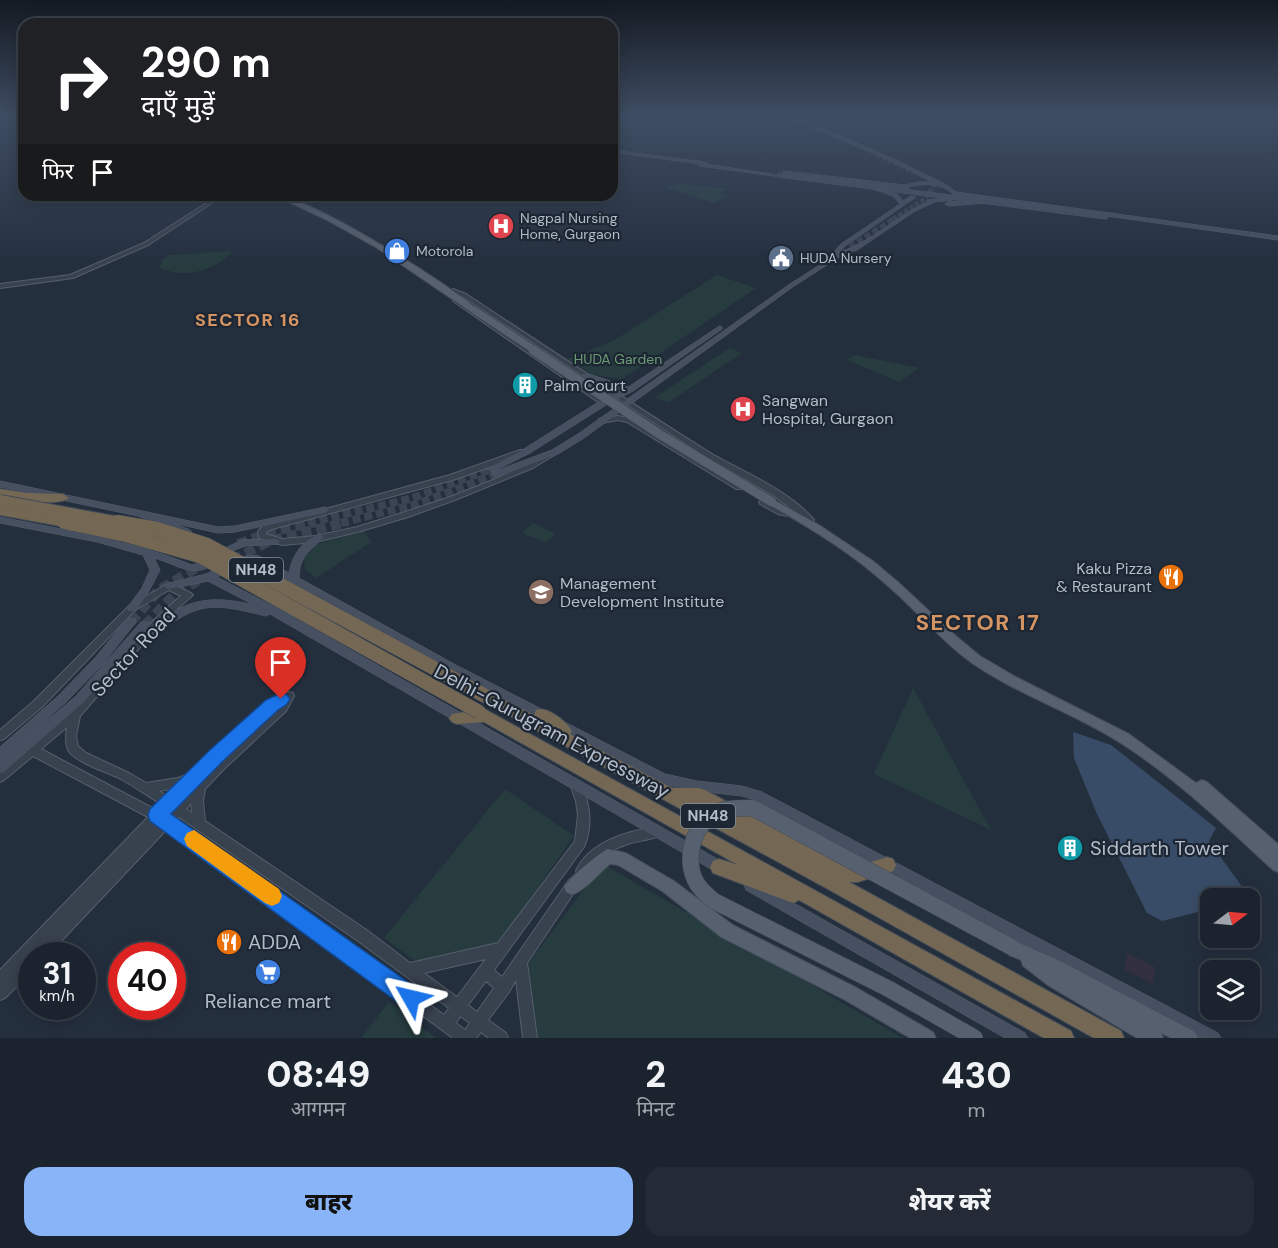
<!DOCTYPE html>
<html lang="hi">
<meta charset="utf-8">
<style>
body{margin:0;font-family:"DM Sans","Noto Sans Devanagari",sans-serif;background:#242b36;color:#f1f3f6;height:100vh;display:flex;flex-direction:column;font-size:22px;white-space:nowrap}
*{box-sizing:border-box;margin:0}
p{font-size:20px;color:#a0a4aa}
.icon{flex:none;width:33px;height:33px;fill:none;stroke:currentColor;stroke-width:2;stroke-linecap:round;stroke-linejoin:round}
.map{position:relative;height:1038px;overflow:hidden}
.details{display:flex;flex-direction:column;background:#1b232e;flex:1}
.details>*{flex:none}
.banner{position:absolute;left:18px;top:18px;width:600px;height:183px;border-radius:18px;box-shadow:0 3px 15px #0003,0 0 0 2px #39404a;background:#202124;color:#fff;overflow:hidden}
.needle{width:39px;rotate:74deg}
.buttons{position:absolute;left:1200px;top:888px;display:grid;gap:12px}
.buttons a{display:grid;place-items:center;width:60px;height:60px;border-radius:12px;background:#1b232e;box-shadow:0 3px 15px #0003,0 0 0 2px #39404a;font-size:30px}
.speed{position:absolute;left:18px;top:942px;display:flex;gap:12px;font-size:30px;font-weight:700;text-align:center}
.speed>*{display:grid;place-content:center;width:78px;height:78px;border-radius:50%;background:#1b232e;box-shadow:0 3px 15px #0003,0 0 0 2px #39404a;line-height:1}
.speed small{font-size:15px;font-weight:400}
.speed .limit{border:9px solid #d22;background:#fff;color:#111}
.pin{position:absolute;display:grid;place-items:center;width:51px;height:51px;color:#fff;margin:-62px -26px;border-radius:50% 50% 50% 0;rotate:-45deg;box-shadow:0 0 6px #0007}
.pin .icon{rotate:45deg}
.me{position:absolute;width:66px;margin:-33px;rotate:307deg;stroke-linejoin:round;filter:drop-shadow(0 0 4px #0008)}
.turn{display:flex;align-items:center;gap:21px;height:126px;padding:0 24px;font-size:27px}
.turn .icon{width:78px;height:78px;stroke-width:2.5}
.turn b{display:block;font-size:42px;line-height:51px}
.then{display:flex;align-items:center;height:57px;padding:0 24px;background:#0003;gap:12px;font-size:22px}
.eta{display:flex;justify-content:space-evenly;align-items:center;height:102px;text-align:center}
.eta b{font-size:36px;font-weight:800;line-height:42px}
.cta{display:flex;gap:12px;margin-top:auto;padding:12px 24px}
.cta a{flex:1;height:69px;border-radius:18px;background:#8ab4f8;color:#111;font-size:24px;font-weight:800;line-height:69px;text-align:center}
.cta a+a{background:#242b36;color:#f1f3f6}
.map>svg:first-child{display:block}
.medical{fill:#32303f}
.green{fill:#263c3f}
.water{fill:#394c67}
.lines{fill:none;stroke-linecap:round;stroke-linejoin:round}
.secondary-tunnel-far3{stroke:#3a4453;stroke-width:4.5;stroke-dasharray:4.5 2;stroke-linecap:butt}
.secondary-tunnel-far2{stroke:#3a4453;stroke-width:6;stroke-dasharray:6 3;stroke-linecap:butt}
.secondary-tunnel-far1{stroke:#3a4453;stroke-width:8;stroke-dasharray:8 4;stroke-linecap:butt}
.secondary-tunnel{stroke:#3a4453;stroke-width:10;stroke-dasharray:10 5;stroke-linecap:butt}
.tertiary-casing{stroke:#565f6c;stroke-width:2}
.secondary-casing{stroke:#565f6c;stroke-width:1}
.primary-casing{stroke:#414a57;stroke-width:2}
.motorway-casing{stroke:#434c59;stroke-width:2}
.tertiary{fill:#38414e;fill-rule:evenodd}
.secondary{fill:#465061;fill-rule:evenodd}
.primary{fill:#56606e;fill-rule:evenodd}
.motorway{fill:#746855;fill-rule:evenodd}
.secondary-bridge-casing{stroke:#565f6c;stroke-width:5;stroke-linecap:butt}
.primary-bridge-far2-casing{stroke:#414a57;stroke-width:8;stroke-linecap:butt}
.primary-bridge-far1-casing{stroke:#414a57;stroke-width:10;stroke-linecap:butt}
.primary-bridge-casing{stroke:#414a57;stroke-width:17;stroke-linecap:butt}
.motorway-bridge-far1-casing{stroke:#434c59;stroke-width:12;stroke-linecap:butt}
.motorway-bridge-casing{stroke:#434c59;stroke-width:15;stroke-linecap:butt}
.secondary-bridge{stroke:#465061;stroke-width:4.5}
.primary-bridge-far2{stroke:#56606e;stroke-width:7}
.primary-bridge-far1{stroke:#56606e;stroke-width:9}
.primary-bridge{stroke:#56606e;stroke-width:16}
.motorway-bridge-far1{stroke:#746855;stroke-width:10}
.motorway-bridge{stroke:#746855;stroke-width:14}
.route{fill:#1a73e8;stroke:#114b97;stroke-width:1.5}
.slow{fill:#f59e0b}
.labels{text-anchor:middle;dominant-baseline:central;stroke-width:4.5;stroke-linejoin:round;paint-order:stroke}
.far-poi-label{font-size:14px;fill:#b4bcc9;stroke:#1d2633;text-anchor:start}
.far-park-label{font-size:14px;fill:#6b9a76;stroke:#1d2633}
.shield{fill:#1d2633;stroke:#878f9c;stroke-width:1.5}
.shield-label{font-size:15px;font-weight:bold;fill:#b4bcc9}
.poi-label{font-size:16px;fill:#b4bcc9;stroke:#1d2633;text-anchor:start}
.far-district-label{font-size:18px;font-weight:bold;letter-spacing:1.5px;fill:#d59563;stroke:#1d2633}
.near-street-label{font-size:20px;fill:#b4bcc9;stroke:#1d2633}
.near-poi-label{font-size:20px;fill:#b4bcc9;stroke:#1d2633;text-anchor:start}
.district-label{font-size:22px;font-weight:bold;letter-spacing:1.5px;fill:#d59563;stroke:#1d2633}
</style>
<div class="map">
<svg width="1278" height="1038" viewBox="0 0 1278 1038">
<rect width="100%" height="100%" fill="#242f3e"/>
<path class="medical" d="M1127,953L1155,967L1153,984L1125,970Z"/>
<g class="green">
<path d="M675,183L727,189L719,193L728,196L714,203L667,188Z"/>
<path d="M227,251L232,252C214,271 185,279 160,268L162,260L169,255Z"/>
<path d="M717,275L756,288L622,379L594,375L567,359L613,341Z"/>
<path d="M730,348L742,353L669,402L654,398Z"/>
<path d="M854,355L919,368L899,382L847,360Z"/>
<path d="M533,523L556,534L546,543L522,533Z"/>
<path d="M364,531L371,542L316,578L305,569L303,554L310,546Z"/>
<path d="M913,688L991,830L874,774Z"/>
<path d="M505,789L574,836L497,946L415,961L384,938Z"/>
<path d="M603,864L903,1038H538L528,964Z"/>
<path d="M389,1002L436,1038H361Z"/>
</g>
<path class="water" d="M1073,732L1111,745L1216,828L1209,841L1251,899L1210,898V909L1162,921L1147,913L1097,814L1074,758Z"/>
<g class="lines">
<g class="secondary-tunnel-far3">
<path d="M876,155L917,174"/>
<path d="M893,219L925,199L934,186L927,177"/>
</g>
<path class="secondary-tunnel-far2" d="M850,247L896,218"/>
<g class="secondary-tunnel-far1">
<path d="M308,523L413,498L491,469"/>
<path d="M341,523L417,504L496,474"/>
</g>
<g class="secondary-tunnel">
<path d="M238,544L274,531L315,522"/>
<path d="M232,560L270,541L347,522"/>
<path d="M131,622L159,590L203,564"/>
<path d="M145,625L173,596L202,578"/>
</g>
<defs>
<g id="tertiary">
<path d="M219,195H224L148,245L73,278L0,288V284L70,275L144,243Z"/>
<path d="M453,289L466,294C546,347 626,400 707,451C742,472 788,489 814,520L810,523L807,522L796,512L771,494L703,455L462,296L451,292L450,291Z"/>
<path d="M453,299H457L606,403L603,405L601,404L453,301Z"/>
<path d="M618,416L632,418L743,487L742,489H736L627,422L618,420L602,423L598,421L599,419Z"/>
<path d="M520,450H523L527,452L526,454L456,479L269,530L266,532V534L282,539L316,536L357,527L402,513L450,497L493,480L528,464L549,452H555L556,454L533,468L455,500L408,517L361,531L316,542L282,545L259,538L258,531L263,526L450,475Z"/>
<path d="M763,499L783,510L796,512L797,514L793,517L778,514L760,504L759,502Z"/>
<path d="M169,583L191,593L193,595L161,623L80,716L76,736L78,746L86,753L129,773L146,783L178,778L191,773L212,752L268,702L285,693L289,692L293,693L294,696L286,711L224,769L205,789L203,801L205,821L368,931L410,963L498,943L575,841L578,815L576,801L571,787L573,784L577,782L581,784C590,804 593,826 584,847L494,970L502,977L569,880L573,878L577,880L579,884L577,888L527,963L537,1038H523L516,980L509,992L488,1020L506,1033L508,1038H489L481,1032L476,1038H453L168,828L47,956H32V971L5,998L0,1000V970L148,817L33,756L4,780L0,782V770L71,711L155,619L181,596L169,590L135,610L42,707L4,739L0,740V730L34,701L129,606ZM258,724L199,780L220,758ZM67,727C66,734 65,743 68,750C76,763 107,772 121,779C135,787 148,796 161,804L156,810L41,749ZM177,788L168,797L159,791ZM191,803L192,813L186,809ZM179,817L358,941L449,1008L444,1015L176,820ZM486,959L457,997L424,973ZM486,981L494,988L477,1012L468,1005ZM460,1016L470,1023L465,1030L456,1023Z"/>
<path d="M656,827L660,828L662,832L660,836C642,842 628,841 610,852C600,858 590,873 582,877L578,875L576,871C589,842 627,831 656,827Z"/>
</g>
<g id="secondary">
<path d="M788,117H794C838,135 882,152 924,174C935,179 947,184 956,192L1278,236V240L958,195L953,200L935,202L915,211L857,250L844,254L794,286L584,438L558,454L499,476H493L492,474L493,472L552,450L578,434L790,284L834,256L832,254L841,244L900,204L893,196L873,189V187L897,194L903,201L911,196L916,197L845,246L840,252C872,242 897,215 927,202V200L950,198L953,194C941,183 925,183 909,187L908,192L905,194L902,192L904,188L783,173V171H785L905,185L919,182H932L898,164Z"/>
<path d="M612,150L705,162L707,163L705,164L791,177L789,178L700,166L698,165L700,164L612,152Z"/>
<path d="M984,200L987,202L986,203L948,206L945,204L948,202Z"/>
<path d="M720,326L722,327V329L633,391L606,405L530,453L494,471L491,472L487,469L524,449L600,401L622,390L583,378V374H589L628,387Z"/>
<path d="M0,481L218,527L235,526L325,507L329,510L325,513L235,532L218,533L173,523L190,530L192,532L190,534L187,535L138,516L0,487Z"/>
<path d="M0,517C65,530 130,540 192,565L212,558L217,561C196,581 177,564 154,558L160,570L149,591L136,611H128L127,608L142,588L150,570L143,555L97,542L0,523Z"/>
<path d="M319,534L324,537C309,552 300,554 299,578L454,664L551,714L553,717L551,720L547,722L543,720L446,670L254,561H249L217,577L286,613L726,864L728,868L726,872L721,874L716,872L270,614L266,616C209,602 200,602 152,636L148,637L143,634L84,702L4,772L0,773V761L3,758L0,759V747L57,697L95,658L127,619H135L136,622L103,664L65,703L15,748L76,696L141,622H149L150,625L149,627C188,600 207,594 254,605L208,581L169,589L166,588L164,586L166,584L206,574L248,555L259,556L289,573C292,555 302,541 319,534Z"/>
<path d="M275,539L278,540L280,542L278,544L244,546L228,553L223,550L225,548L242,540Z"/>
<path d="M561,720L665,774L697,781L742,786L762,792L1218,1033L1221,1038H1197L755,800L742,796L697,791L659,783L557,728L555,725L557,722Z"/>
<path d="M751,879L1025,1033L1028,1038H1005L746,890L744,885L746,880Z"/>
</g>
<g id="primary">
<path d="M274,195C307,195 451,285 478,310L471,312L377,248L327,220Z"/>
<path d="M772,499L819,525L873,561L898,582L956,636L980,656L1016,677L1129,734L1196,783L1202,780L1207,782L1278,844V872L1273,870C1224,825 1176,778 1119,742C1072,712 1018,695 972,663C941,641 917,611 888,586C852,553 810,528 768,504L767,502Z"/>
<path d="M608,849L626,853L674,881L733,925L857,988L933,1032L936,1038H910L845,1000L721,937L662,891L618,865L610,864C598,874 588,888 572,895L566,892L564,887C567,880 600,852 608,849Z"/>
<path d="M1015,941L1060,961L1195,1032L1198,1038H1171L1161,1033L1163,1038H1137L1049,986L1023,966L1021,960L1009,955L1007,949L1009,943Z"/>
</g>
<g id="motorway">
<path d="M0,489L27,493L63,494L69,498C58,507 15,499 0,497Z"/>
<path d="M491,693L534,715L536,710C547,706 566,721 572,731L570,734L672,788H699L705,790L844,865L858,866L887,857L893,859L896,865L893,871L858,882H849L1121,1031L1124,1038H1094L826,888L486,703L484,699L486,695Z"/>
<path d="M479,706L1071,1031L1074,1038H1044L799,900L793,903L713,873L710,867L713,861L719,859L738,865L484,722L457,724L452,722L449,718L452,714L472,711L474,708Z"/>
</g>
</defs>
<use href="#tertiary" class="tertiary-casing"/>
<use href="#secondary" class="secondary-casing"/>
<use href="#primary" class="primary-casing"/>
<use href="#motorway" class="motorway-casing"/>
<use href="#tertiary" class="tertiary"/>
<use href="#secondary" class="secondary"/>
<use href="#primary" class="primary"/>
<use href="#motorway" class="motorway"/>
<defs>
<path id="secondary-bridge" d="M779,175L1106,217"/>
<path id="primary-bridge-far2" d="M474,310L536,351"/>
<path id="primary-bridge-far1" d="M533,350L661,435L772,502"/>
<path id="primary-bridge" d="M975,1038L889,989L714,901C707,895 699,889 695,880C684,855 694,822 720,811C730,807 742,808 753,808L1015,949"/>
<g id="motorway-bridge-far1">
<path d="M0,500L125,523"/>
<path d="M0,510L72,523"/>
</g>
<g id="motorway-bridge">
<path d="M64,522L126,535L200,556L479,712"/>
<path d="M117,522L157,529L207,545L491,699"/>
</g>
</defs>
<use href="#secondary-bridge" class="secondary-bridge-casing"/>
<use href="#primary-bridge-far2" class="primary-bridge-far2-casing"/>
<use href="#primary-bridge-far1" class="primary-bridge-far1-casing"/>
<use href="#primary-bridge" class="primary-bridge-casing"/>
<use href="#motorway-bridge-far1" class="motorway-bridge-far1-casing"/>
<use href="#motorway-bridge" class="motorway-bridge-casing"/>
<use href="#secondary-bridge" class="secondary-bridge"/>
<use href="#primary-bridge-far2" class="primary-bridge-far2"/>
<use href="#primary-bridge-far1" class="primary-bridge-far1"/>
<use href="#primary-bridge" class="primary-bridge"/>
<use href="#motorway-bridge-far1" class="motorway-bridge-far1"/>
<use href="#motorway-bridge" class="motorway-bridge"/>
</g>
<linearGradient id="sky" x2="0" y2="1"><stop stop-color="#141a22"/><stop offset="0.44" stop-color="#3f4d63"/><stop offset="1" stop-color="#3f4d63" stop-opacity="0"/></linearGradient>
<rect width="1278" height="263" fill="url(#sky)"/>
<path class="route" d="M281,693L287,695L290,699L287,704L278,710L223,761L171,814L419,990L422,998L419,1006L411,1009L403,1006L150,821L148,815L150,809L210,750L266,700Z"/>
<path class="slow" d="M194,830L279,889L282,896L279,903L272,906L265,903L187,846L184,839L187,833Z"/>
<defs>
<symbol id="hospital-disc" viewBox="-11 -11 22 22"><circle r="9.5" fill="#e0444e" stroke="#1d2633"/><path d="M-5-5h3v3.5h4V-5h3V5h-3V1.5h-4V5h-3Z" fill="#fff"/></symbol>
<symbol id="shop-disc" viewBox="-11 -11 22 22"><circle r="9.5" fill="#3f7fe0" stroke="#1d2633"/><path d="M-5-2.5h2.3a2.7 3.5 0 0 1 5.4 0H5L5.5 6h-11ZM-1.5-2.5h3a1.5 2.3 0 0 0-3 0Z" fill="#fff"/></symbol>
<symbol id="civic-disc" viewBox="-11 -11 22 22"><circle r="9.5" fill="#5c6f8a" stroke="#1d2633"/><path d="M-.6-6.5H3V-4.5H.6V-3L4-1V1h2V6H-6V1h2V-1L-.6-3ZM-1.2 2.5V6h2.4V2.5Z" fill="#fff"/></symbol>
<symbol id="building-disc" viewBox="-11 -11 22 22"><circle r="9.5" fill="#0f9aa8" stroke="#1d2633"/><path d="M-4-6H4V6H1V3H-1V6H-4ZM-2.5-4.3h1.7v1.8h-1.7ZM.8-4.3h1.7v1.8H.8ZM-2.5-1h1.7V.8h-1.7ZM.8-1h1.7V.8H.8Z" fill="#fff"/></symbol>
<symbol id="restaurant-disc" viewBox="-11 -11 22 22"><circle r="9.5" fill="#e8710a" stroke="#1d2633"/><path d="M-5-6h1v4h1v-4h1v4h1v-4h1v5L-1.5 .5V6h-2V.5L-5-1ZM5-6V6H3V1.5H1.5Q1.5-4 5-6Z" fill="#fff"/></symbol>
<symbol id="university-disc" viewBox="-11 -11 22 22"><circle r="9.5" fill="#8d6e63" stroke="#1d2633"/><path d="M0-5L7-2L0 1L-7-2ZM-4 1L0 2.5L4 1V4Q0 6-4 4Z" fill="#fff"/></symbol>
<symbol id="supermarket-disc" viewBox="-11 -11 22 22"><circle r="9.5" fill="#3f7fe0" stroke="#1d2633"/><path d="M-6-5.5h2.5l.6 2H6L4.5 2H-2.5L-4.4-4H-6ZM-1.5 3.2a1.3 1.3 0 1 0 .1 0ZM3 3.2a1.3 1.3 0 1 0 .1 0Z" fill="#fff"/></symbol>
</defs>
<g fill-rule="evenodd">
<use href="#hospital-disc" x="486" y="211" width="30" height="30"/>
<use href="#shop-disc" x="382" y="236" width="30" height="30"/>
<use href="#civic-disc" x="766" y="243" width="30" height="30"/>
<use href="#building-disc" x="510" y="370" width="30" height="30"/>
<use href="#hospital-disc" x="728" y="394" width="30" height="30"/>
<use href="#restaurant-disc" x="1156" y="562" width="30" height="30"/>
<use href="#university-disc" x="526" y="577" width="30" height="30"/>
<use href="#building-disc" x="1055" y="833" width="30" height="30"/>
<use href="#restaurant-disc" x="214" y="927" width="30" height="30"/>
<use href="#supermarket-disc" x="253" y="957" width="30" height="30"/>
</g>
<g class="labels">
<g class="far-poi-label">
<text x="520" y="218">Nagpal Nursing<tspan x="520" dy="16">Home, Gurgaon</tspan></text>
<text x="416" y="251">Motorola</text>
<text x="800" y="258">HUDA Nursery</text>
</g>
<g class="far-park-label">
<text x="618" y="359">HUDA Garden</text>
</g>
<g class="shield">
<rect x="229" y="558" width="54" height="24" rx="4.5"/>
<rect x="681" y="804" width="54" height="24" rx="4.5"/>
</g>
<g class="shield-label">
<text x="256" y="570">NH48</text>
<text x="708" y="816">NH48</text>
</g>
<g class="poi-label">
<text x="544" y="385">Palm Court</text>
<text x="762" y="400">Sangwan<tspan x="762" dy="18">Hospital, Gurgaon</tspan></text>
<text x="1152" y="568" text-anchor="end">Kaku Pizza<tspan x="1152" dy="18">&amp; Restaurant</tspan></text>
<text x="560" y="583">Management<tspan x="560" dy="18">Development Institute</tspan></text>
</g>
<g class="far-district-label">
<text x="248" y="320">SECTOR 16</text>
</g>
<g class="near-street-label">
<text transform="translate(133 652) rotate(-47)">Sector Road</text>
<text transform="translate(552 731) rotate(28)">Delhi-Gurugram Expressway</text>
</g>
<g class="near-poi-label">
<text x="1090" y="848">Siddarth Tower</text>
<text x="248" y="942">ADDA</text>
<text x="268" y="1001" text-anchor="middle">Reliance mart</text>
</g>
<g class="district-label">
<text x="978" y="622">SECTOR 17</text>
</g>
</g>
</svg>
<div class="buttons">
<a><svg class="needle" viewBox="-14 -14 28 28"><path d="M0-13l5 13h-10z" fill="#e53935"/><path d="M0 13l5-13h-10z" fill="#a0a4aa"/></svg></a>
<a><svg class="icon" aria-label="layers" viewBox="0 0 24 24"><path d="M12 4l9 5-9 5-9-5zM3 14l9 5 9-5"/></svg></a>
</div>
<div class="speed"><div>31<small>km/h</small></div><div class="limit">40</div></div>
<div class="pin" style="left:281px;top:699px;background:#d93025"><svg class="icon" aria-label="arrive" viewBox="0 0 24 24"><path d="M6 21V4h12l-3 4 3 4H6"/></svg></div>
<svg class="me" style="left:411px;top:998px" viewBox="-20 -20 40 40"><path d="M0-17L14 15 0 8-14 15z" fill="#1a73e8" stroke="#fff" stroke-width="4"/></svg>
<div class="banner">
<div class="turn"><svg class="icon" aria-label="right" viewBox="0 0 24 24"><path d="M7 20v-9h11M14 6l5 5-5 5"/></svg><div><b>290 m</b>दाएँ मुड़ें</div></div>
<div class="then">फिर<svg class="icon" aria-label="arrive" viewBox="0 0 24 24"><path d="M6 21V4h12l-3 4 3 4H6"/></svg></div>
</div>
</div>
<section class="details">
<div class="eta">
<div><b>08:49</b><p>आगमन</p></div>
<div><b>2</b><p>मिनट</p></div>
<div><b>430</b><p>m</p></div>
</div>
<div class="cta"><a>बाहर</a><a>शेयर करें</a></div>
</section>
